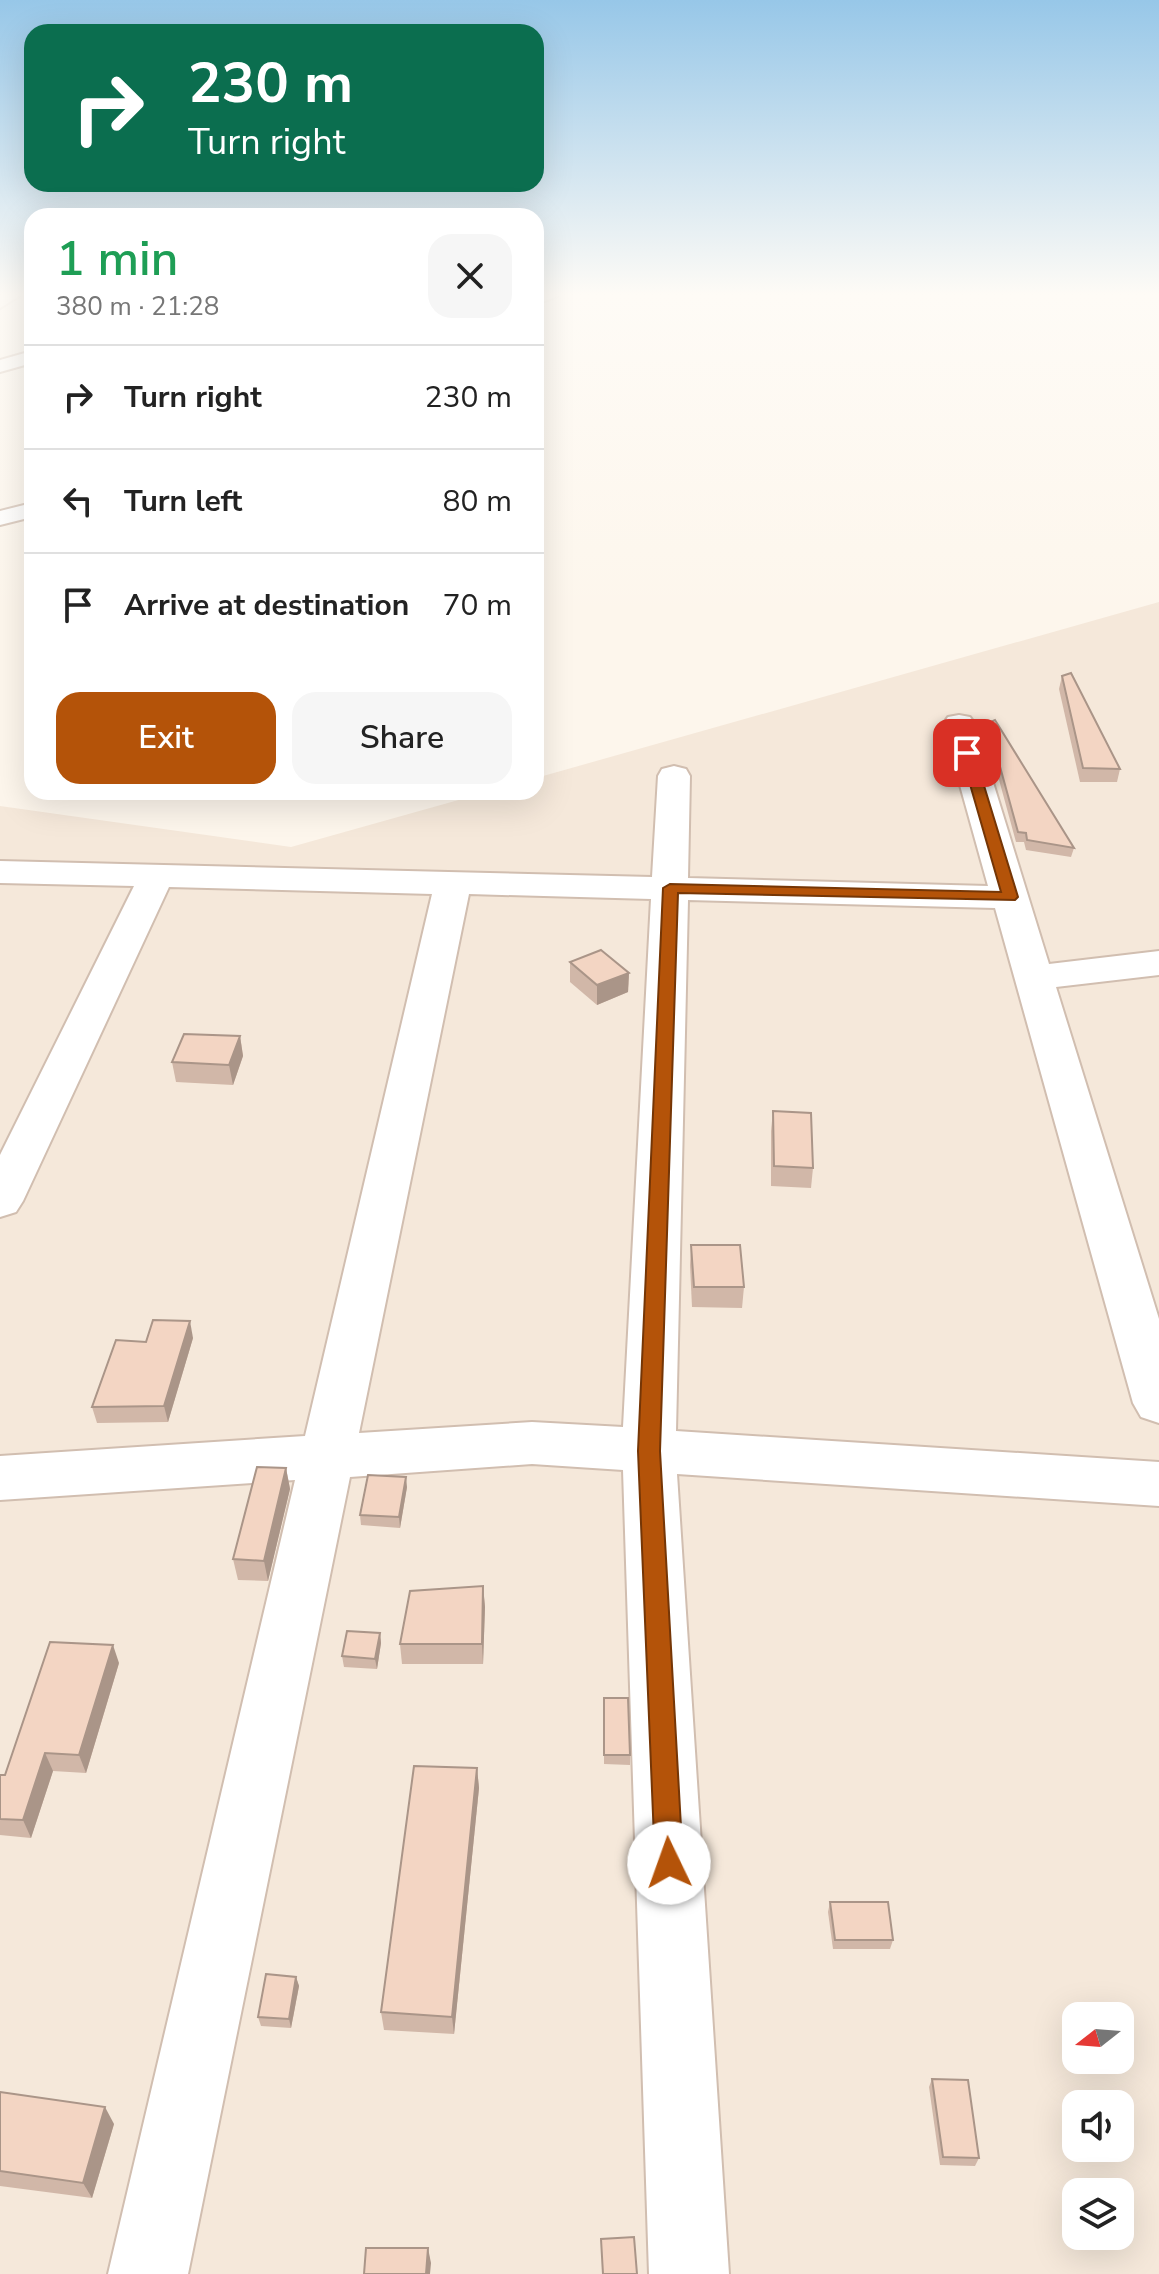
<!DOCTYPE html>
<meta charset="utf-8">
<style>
body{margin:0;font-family:"Nunito Sans",sans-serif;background:#f6f6f6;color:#222;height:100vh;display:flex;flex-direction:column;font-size:30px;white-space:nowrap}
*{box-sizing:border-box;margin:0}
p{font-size:26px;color:#767676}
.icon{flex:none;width:44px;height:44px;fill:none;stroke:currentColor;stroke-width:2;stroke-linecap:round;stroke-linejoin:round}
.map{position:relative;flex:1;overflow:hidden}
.side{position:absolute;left:24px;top:208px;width:520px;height:592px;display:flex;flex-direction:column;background:#fff;border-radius:24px;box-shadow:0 8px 32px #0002}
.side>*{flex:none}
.hud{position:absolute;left:24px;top:24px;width:520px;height:168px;border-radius:24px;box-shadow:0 8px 32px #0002;background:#0b6e4f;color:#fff;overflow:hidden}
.needle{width:52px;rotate:253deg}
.tools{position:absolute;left:1062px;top:2002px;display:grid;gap:16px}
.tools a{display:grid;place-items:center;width:72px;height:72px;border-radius:16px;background:#fff;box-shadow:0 8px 32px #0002;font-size:40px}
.pin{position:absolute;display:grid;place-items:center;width:68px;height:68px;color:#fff;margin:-34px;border-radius:16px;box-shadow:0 4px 12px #0006}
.me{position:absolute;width:88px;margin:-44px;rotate:357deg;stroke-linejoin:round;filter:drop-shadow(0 0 6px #0008)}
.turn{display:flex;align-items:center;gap:28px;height:168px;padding:0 32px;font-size:36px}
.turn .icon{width:104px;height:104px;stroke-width:2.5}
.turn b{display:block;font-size:56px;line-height:68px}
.round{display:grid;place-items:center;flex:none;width:84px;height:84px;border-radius:24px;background:#f6f6f6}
.summary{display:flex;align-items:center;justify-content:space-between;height:136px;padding:0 32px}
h1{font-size:48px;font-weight:600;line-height:60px;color:#1e9e55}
.button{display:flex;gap:16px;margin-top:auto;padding:16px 32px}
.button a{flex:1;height:92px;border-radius:24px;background:#b45309;color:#fff;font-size:32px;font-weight:600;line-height:92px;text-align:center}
.button a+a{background:#f6f6f6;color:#222}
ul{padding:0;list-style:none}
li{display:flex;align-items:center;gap:24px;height:104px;padding:0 32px;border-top:2px solid #e0e0e0}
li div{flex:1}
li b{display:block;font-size:30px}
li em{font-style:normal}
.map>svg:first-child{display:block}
.residential{fill:#f5e8da;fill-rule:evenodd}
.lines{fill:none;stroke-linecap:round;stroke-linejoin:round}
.minor-casing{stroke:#d1beb0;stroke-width:4}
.minor{fill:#fff;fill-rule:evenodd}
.wall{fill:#d1b7a8}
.shaded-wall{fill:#aa9588}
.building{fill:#f3d5c3;stroke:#aa9588;stroke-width:2}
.route{fill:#b45309;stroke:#753606;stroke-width:2}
</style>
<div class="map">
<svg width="1159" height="2274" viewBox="0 0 1159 2274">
<rect width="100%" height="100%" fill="#fdf6ec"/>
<path class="residential" d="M1159,602V2274H0V806L291,847L487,792H536V778ZM1076,2016H1120V2060H1076ZM1076,2104H1120V2148H1076ZM1076,2192H1120V2236H1076Z"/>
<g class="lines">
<defs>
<g id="minor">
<path d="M0,296H19L0,308Z"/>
<path d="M536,296H558L536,304Z"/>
<path d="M32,351V363L0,372V360Z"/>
<path d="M32,503V517L0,525V511Z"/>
<path d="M959,715L970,717L975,724L1049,964L1159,951V975L1056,987L1159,1319V1423L1141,1417L1133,1403L995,908L688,900L676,1431L1159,1462V1506L677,1474L729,2274H649L623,1470L532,1464L350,1477L188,2274H108L295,1480L0,1500V1456L305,1436L432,894L169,887L23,1201L16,1212L0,1217V1155L134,886L0,883V861L652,877L658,776L662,769L674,766L686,769L690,776L688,878L988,886L943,724L948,717ZM469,894L651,899L623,1427L532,1422L359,1433Z"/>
</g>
</defs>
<use href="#minor" class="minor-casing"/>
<use href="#minor" class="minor"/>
</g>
<g class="wall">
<path d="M1062,676L1120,769L1117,782H1080L1059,689Z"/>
<path d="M988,723L1074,848L1071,857L1026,850L1024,842H1016L986,732Z"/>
<path d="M570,962L629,973L628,992L597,1005L570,982Z"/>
<path d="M240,1036L243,1056L233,1085L176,1082L172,1062Z"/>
<path d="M773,1111L813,1168L811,1188L771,1186V1131Z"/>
<path d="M691,1245L744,1287L742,1308L692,1307L690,1265Z"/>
<path d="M193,1338L168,1422L97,1423L92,1407L146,1342Z"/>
<path d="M286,1468L290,1489L268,1581L238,1580L233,1559Z"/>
<path d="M407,1487L400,1528L361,1525L360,1515Z"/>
<path d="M483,1586L485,1607L483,1664H402L400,1644Z"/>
<path d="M380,1633L381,1643L377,1669L344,1667L342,1656Z"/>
<path d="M119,1663L86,1773L53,1771L31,1838L0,1835V1775H5Z"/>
<path d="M604,1698L630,1755V1765L604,1764Z"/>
<path d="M477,1768L479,1788L454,2034L384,2030L381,2012Z"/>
<path d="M830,1902L893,1940L890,1949H833L828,1912Z"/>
<path d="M296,1977L299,1986L291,2028L261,2026L258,2017Z"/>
<path d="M932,2079L979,2158L975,2166L940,2165L929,2087Z"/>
<path d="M0,2092L114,2124L92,2198L0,2186Z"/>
</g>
<g class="shaded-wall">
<path d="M629,973L628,992L597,1005V985Z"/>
<path d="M240,1036L243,1056L233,1085L229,1065Z"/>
<path d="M190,1321L193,1338L168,1422L164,1406Z"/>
<path d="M286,1468L290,1489L268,1581L264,1561Z"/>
<path d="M406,1477L407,1487L400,1528L399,1517Z"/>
<path d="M483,1586L485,1607L483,1664L482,1644Z"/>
<path d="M380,1633L381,1643L377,1669L375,1659Z"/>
<path d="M113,1645L119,1663L86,1773L79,1755Z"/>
<path d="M45,1753L53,1771L31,1838L23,1820Z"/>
<path d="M477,1768L479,1788L454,2034L452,2017Z"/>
<path d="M296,1977L299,1986L291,2028L289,2019Z"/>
<path d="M105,2107L114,2124L92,2198L83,2183Z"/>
<path d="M428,2248L431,2263L430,2274H426Z"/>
</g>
<g class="building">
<path d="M1071,673L1120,769L1083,768L1062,676Z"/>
<path d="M995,720L1074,848L1027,840L1026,833L1018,832L988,723Z"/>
<path d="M601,950L629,973L597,985L570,962Z"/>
<path d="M184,1034L240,1036L229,1065L172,1062Z"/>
<path d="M773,1111L811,1113L813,1168L774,1166Z"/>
<path d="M691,1245H740L744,1287H694Z"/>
<path d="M153,1320L190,1321L164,1406L92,1407L116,1340L146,1342Z"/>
<path d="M257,1467L286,1468L264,1561L233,1559Z"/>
<path d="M368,1475L406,1477L399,1517L360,1515Z"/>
<path d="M483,1586L482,1644H400L410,1591Z"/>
<path d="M347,1631L380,1633L375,1659L342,1656Z"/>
<path d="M50,1642L113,1645L79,1755L45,1753L23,1820L0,1819V1775H5Z"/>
<path d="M604,1698H628L630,1755H604Z"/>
<path d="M414,1766L477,1768L452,2017L381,2012Z"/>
<path d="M830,1902H888L893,1940H835Z"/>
<path d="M266,1974L296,1977L289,2019L258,2017Z"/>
<path d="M932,2079L968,2080L979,2158L943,2157Z"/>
<path d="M0,2092L105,2107L83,2183L0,2171Z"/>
<path d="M634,2237L637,2274H603L601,2239Z"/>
<path d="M366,2248H428L426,2274H364Z"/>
</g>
<linearGradient id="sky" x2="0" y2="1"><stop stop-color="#97c7e8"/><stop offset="0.48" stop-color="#fefbf6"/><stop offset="1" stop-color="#fefbf6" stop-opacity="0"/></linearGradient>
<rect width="1159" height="614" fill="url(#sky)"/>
<path class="route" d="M967,749L974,753L1018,897L1015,900L678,893L660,1451L683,1863L679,1872L669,1876L659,1872L655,1863L638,1451L663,888L670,884L1001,892L961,753Z"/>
</svg>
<div class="tools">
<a><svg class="needle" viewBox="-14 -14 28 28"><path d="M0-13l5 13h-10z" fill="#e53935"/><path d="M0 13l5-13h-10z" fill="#767676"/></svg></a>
<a><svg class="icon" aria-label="sound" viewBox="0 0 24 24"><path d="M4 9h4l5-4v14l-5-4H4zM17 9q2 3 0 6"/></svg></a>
<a><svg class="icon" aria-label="layers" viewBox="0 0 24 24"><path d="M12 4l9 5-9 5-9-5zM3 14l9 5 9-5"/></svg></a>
</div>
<div class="pin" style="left:967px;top:753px;background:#d93025"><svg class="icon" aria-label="arrive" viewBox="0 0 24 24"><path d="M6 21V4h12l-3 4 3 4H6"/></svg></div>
<svg class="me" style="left:669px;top:1863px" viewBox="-20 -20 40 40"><circle r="19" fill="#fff"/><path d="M0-13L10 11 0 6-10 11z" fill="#b45309"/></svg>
<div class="hud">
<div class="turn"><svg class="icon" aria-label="right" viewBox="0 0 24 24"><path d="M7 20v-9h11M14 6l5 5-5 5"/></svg><div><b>230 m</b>Turn right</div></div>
</div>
<section class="side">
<div class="summary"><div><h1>1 min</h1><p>380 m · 21:28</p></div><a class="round"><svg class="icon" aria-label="close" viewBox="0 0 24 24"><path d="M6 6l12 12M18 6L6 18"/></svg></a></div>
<ul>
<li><svg class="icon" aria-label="right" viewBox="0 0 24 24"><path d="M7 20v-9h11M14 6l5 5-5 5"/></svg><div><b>Turn right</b></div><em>230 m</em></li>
<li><svg class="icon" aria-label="left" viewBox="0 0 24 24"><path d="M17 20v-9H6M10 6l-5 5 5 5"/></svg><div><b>Turn left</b></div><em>80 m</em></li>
<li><svg class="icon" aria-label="arrive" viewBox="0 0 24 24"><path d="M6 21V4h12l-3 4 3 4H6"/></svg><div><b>Arrive at destination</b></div><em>70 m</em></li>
</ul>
<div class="button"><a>Exit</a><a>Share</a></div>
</section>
</div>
